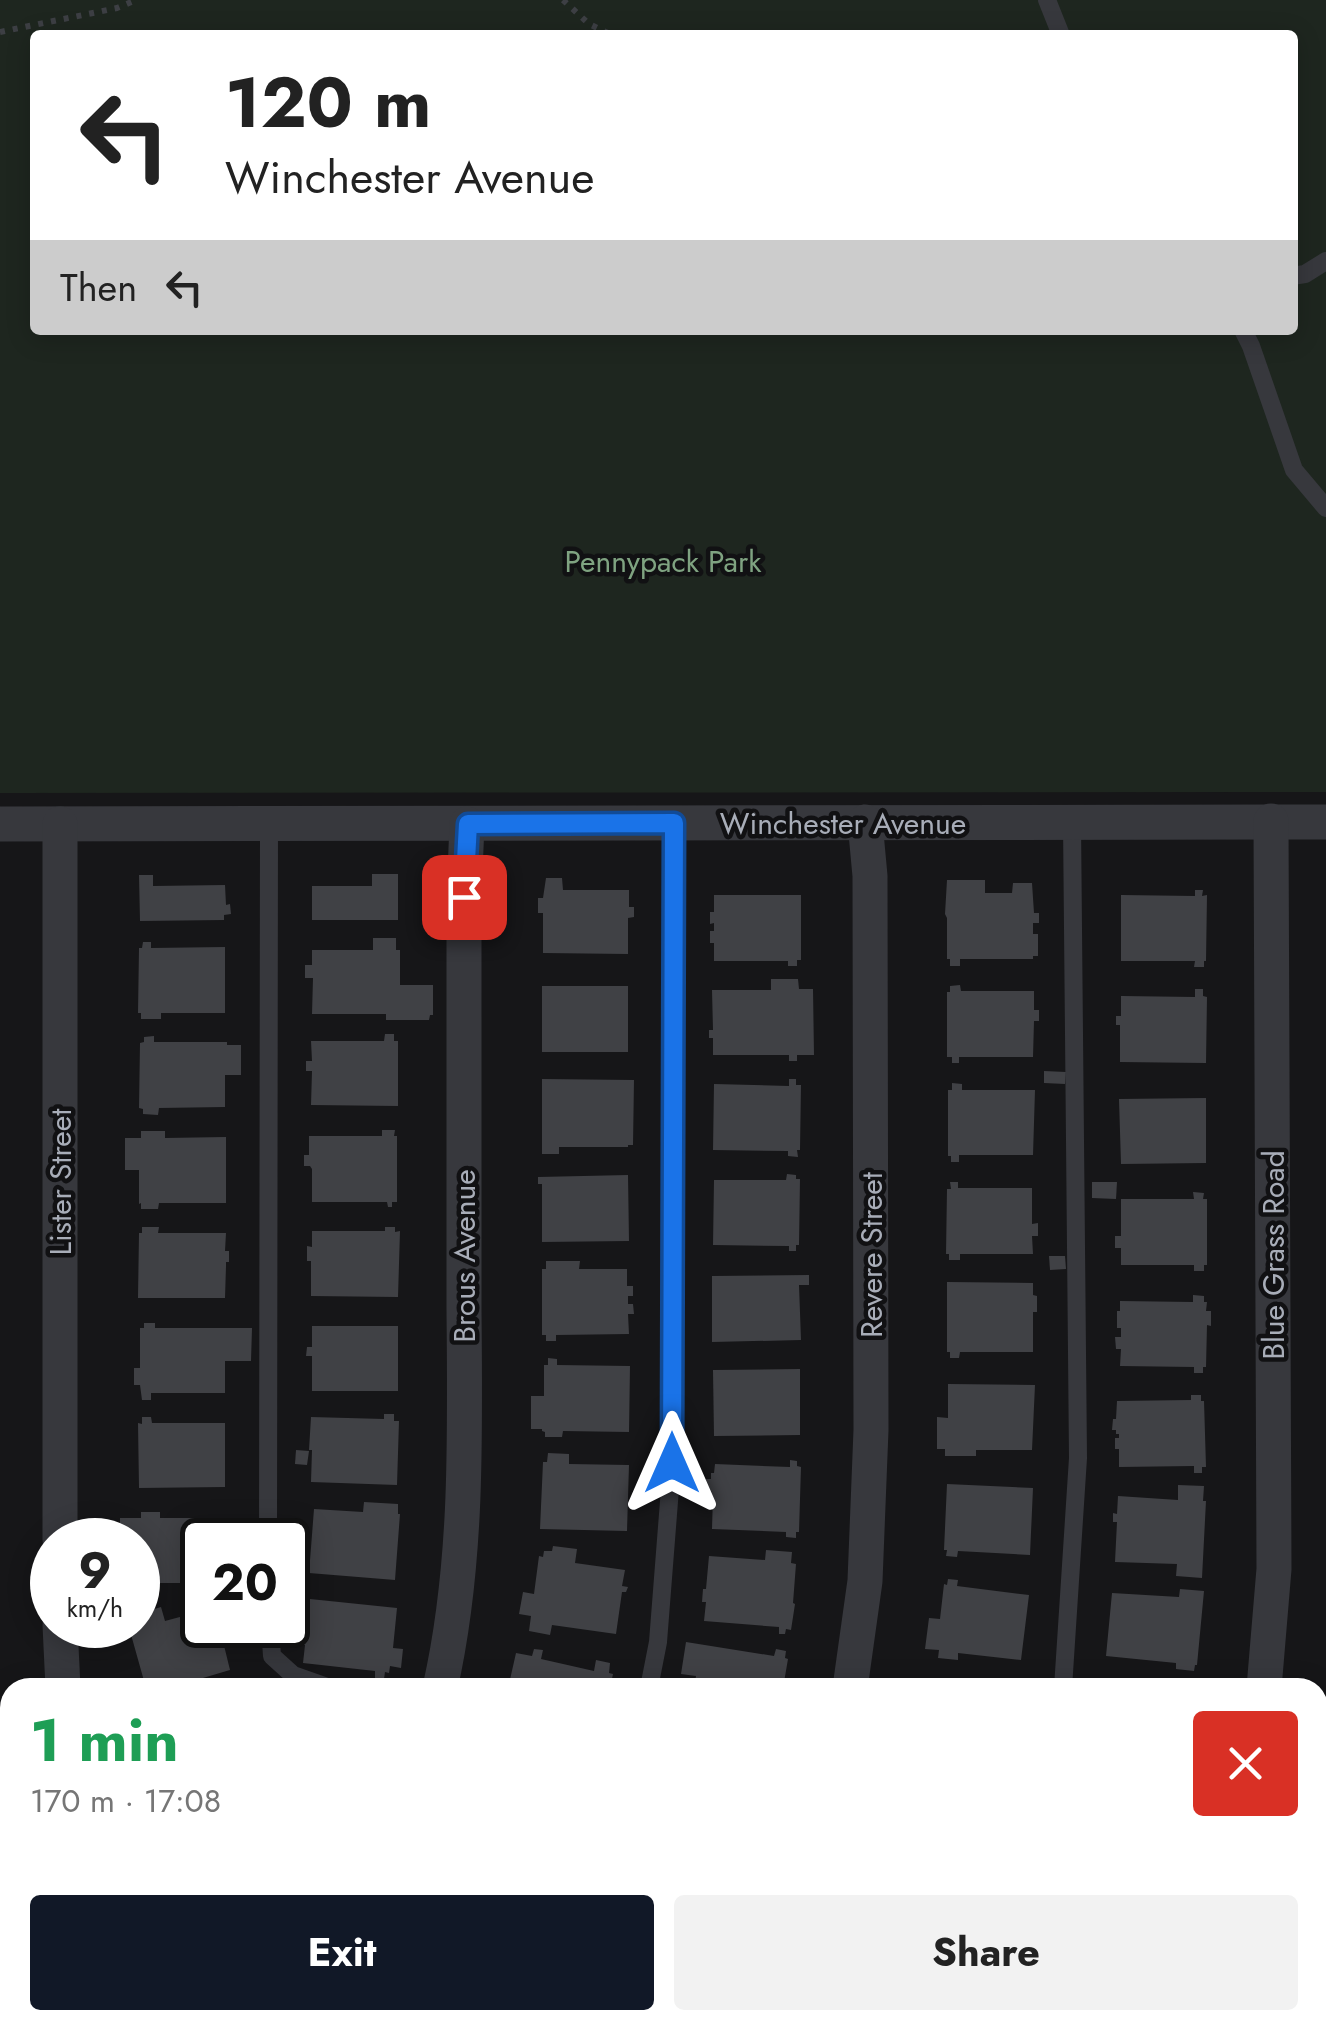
<!DOCTYPE html>
<meta charset="utf-8">
<style>
body{margin:0;font-family:Jost,sans-serif;background:#f2f2f2;color:#222;height:100vh;display:flex;flex-direction:column;font-size:38px;white-space:nowrap}
*{box-sizing:border-box;margin:0}
p{font-size:32px;color:#767676}
.icon{flex:none;width:55px;height:55px;fill:none;stroke:currentColor;stroke-width:2;stroke-linecap:round;stroke-linejoin:round}
.map{position:relative;flex:1;overflow:hidden}
.panel{position:absolute;left:0px;top:1678px;width:1328px;height:352px;display:flex;flex-direction:column;background:#fff;border-radius:30px 30px 0 0;box-shadow:0 5px 25px #0003}
.panel>*{flex:none}
.top-card{position:absolute;left:30px;top:30px;width:1268px;height:305px;border-radius:10px;box-shadow:0 5px 25px #0003;background:#fff;color:#222;overflow:hidden}
.speed{position:absolute;left:30px;top:1518px;display:flex;gap:20px;font-size:50px;font-weight:700;text-align:center}
.speed>*{display:grid;place-content:center;width:130px;height:130px;border-radius:50%;background:#fff;box-shadow:0 5px 25px #0003;line-height:1}
.speed small{font-size:25px;font-weight:400}
.speed .limit{border:5px solid #111;border-radius:15px;background:#fff;color:#111}
.pin{position:absolute;display:grid;place-items:center;width:85px;height:85px;color:#fff;margin:-42px;border-radius:20px;box-shadow:0 5px 15px #0006}
.me{position:absolute;width:110px;margin:-55px;rotate:0deg;stroke-linejoin:round;filter:drop-shadow(0 0 8px #0008)}
.turn{display:flex;align-items:center;gap:35px;height:210px;padding:0 30px;font-size:45px}
.turn .icon{width:130px;height:130px;stroke-width:2.5}
.turn b{display:block;font-size:70px;line-height:85px}
.then{display:flex;align-items:center;height:95px;padding:0 30px;background:#0003;gap:20px;font-size:38px}
.round{display:grid;place-items:center;flex:none;width:105px;height:105px;border-radius:10px;background:#f2f2f2}
.summary{display:flex;align-items:center;justify-content:space-between;height:170px;padding:0 30px}
h1{font-size:60px;font-weight:700;line-height:75px;color:#1e9e55}
.button{display:flex;gap:20px;margin-top:auto;padding:20px 30px}
.button a{flex:1;height:115px;border-radius:10px;background:#111827;color:#fff;font-size:40px;font-weight:700;line-height:115px;text-align:center}
.button a+a{background:#f2f2f2;color:#222}
.map>svg:first-child{display:block}
.green{fill:#1e261f;fill-rule:evenodd}
.building{fill:#404145}
.lines{fill:none;stroke-linecap:round;stroke-linejoin:round}
.path{stroke:#3d3f44;stroke-width:6;stroke-dasharray:5 8;stroke-linecap:butt}
.service{stroke:#37383d;stroke-width:18}
.minor{stroke:#37383d;stroke-width:35}
.route-casing{stroke:#114b97;stroke-width:25}
.route{stroke:#1a73e8;stroke-width:18}
.labels{text-anchor:middle;dominant-baseline:central;stroke-width:9;stroke-linejoin:round;paint-order:stroke}
.park-label{font-size:30px;fill:#7fa381;stroke:#111113}
.street-label{font-size:30px;fill:#a8adb8;stroke:#111113}
</style>
<div class="map">
<svg width="1326" height="2029" viewBox="0 0 1326 2029">
<rect width="100%" height="100%" fill="#161618"/>
<path class="green" d="M0,0H1326V792L0,793ZM35,35H1292V330H35Z"/>
<g class="building">
<path d="M372,874H398V920H312V886H372Z"/>
<path d="M139,875H153V886L225,885L226,905L230,904L231,914L224,915V920L140,921Z"/>
<path d="M546,878H562L563,890H629V907H634V917L628,918V954L543,953V913H538V898H543Z"/>
<path d="M947,880H985V893H1012L1013,883H1032L1034,913H1039V923H1033V934H1038V956H1033V959H960V966H950V959H947V918L945,914Z"/>
<path d="M1195,890H1203L1202,896L1207,895L1206,961H1204V967H1194L1195,961H1121V895L1195,896Z"/>
<path d="M714,895H801V960H797V966H788V961H714V943H710V931H714V923L710,924V912H714Z"/>
<path d="M373,938H396V950H400V985H433V1015H430L429,1020H386V1014H312L313,978H305V965H312V950H373Z"/>
<path d="M143,942H151V948L225,947V1013H161V1019H141V1013H138L139,948H142Z"/>
<path d="M771,979H798L799,989H813L814,1055H797V1061H789V1055H713V1038H709V1030H713L712,990H771Z"/>
<path d="M960,985L961,991H1034V1010H1039V1021H1034L1033,1057H959V1063H952V1057H947V992H950V986Z"/>
<rect x="542" y="986" width="86" height="66"/>
<path d="M1195,989H1203V996L1207,997L1206,1063L1120,1062V1025H1116V1016H1121V996L1195,997Z"/>
<path d="M385,1034H394V1041H398V1106L311,1105L312,1071H306V1061H312L311,1041H384Z"/>
<path d="M154,1036V1042H227V1045H241V1075H225V1107L159,1108L158,1115L143,1114V1109L139,1108L140,1043L144,1042V1037Z"/>
<path d="M1044,1071L1066,1072L1065,1084L1044,1083Z"/>
<path d="M542,1079L634,1080L633,1145H628V1147H559V1154H542Z"/>
<path d="M789,1079H796V1085H801L800,1150H797L798,1157L788,1156V1151L713,1150L714,1084L789,1086Z"/>
<path d="M952,1083L962,1084V1090H1035L1033,1155H959V1162H951V1156H948V1090H952Z"/>
<path d="M1206,1098V1163L1121,1164L1119,1099Z"/>
<path d="M382,1130H395L394,1136H397V1202H392V1207H388L387,1202H312V1169L310,1166H304V1155H309V1136H382Z"/>
<path d="M141,1131H165V1138L226,1137V1203H159L158,1209H141V1203L139,1204V1170H125V1138H141Z"/>
<path d="M787,1174L796,1175V1179H800L799,1245H796V1251H789V1246L713,1245L714,1180H786Z"/>
<path d="M628,1175L629,1241L542,1242V1184H538V1177Z"/>
<path d="M950,1182H958V1188H1032V1224L1038,1223V1236H1032L1033,1254H960V1260H949V1254H946L947,1189H951Z"/>
<path d="M1092,1182H1117L1116,1199L1092,1198Z"/>
<path d="M1193,1192L1204,1193L1203,1199H1207V1265H1204V1271H1194V1265H1121V1248H1115V1236H1121V1199H1194Z"/>
<path d="M142,1227H159L158,1233H226L225,1251H229V1262H226V1266L225,1298H138L139,1233H142Z"/>
<path d="M385,1227H395V1232L400,1231L398,1297L311,1296V1261H307V1246L312,1247V1231H385Z"/>
<path d="M1049,1256H1065L1066,1269L1050,1270Z"/>
<path d="M546,1261H580L579,1269H627V1286H633V1296H628V1304H633L634,1314H628L629,1334L556,1335V1341H546V1335H542V1269H546Z"/>
<path d="M809,1275V1285H799L801,1340L712,1342V1276Z"/>
<path d="M947,1282L1033,1283V1295L1037,1296V1312H1033V1352H960L959,1358H950V1352H947Z"/>
<path d="M1193,1295L1204,1296V1302H1207L1206,1311H1211V1326L1207,1325L1206,1367H1203V1373H1194V1367L1120,1366L1121,1349H1116L1115,1337H1121V1328H1117V1311H1120V1301L1193,1302Z"/>
<path d="M144,1323H155V1328H252L251,1361H225V1393H151V1400H142L140,1385H134V1368H140V1328H144Z"/>
<path d="M312,1326H398V1391H312V1356H306L307,1347H312Z"/>
<path d="M548,1358L557,1359V1365L630,1366L629,1432L563,1431L562,1437H545V1432L542,1431V1429H531V1396H544V1365H548Z"/>
<path d="M800,1369V1435L714,1436L713,1370Z"/>
<path d="M948,1384L1035,1385L1032,1450H976V1456H945V1449H937V1417L948,1418Z"/>
<path d="M1191,1395H1201V1401H1204L1206,1467H1202V1473H1194V1466L1119,1467V1449H1115V1438H1119V1434H1116V1430H1112L1113,1419H1116L1117,1401L1191,1400Z"/>
<path d="M384,1414H394V1421H399L397,1485L311,1482L312,1450H309L311,1417L384,1419Z"/>
<path d="M142,1417H151L152,1423H225V1487L139,1488L138,1423L142,1424Z"/>
<path d="M296,1450L309,1451L307,1465L295,1464Z"/>
<path d="M548,1453L569,1454V1464L629,1465L627,1531L540,1529L543,1462H547Z"/>
<path d="M790,1460L797,1461V1466L801,1467L799,1532H796V1538L786,1537V1532L712,1529L713,1496H705L706,1479H711V1473H714L715,1464L790,1467Z"/>
<path d="M947,1484L1033,1488L1030,1555L958,1551L957,1557L946,1556L947,1550H944Z"/>
<path d="M1178,1485L1204,1486L1203,1501H1206L1202,1578L1176,1576L1177,1564L1115,1562L1117,1522H1113V1513L1117,1514L1118,1496L1178,1500Z"/>
<path d="M364,1502L398,1504V1514H400L395,1580L309,1573L314,1509L363,1512Z"/>
<path d="M141,1512H160V1518H226V1540H202V1583H150L149,1590H140L138,1540H120V1518H141Z"/>
<path d="M553,1546L577,1549L575,1563L625,1570L622,1586L628,1587L626,1592H622L616,1634L552,1625L550,1635L529,1631L531,1616L519,1614L523,1592L534,1594L539,1556L543,1557L544,1551H552Z"/>
<path d="M766,1550L792,1552L791,1563L796,1564L793,1603L795,1604L791,1630L786,1629L785,1634H779V1627L704,1621L706,1602H702L703,1589H706L709,1556L765,1560Z"/>
<path d="M948,1579L958,1580L957,1586L1029,1595L1021,1660L958,1653V1660L938,1658L939,1650L925,1649L929,1618L940,1619L944,1584L947,1585Z"/>
<path d="M1180,1589L1204,1591L1197,1665H1195L1194,1671L1176,1669V1663L1106,1656L1112,1593L1179,1597Z"/>
<path d="M310,1599L397,1608L393,1648L403,1649L401,1668L390,1666L389,1673L385,1672L384,1679L375,1678V1671L303,1663L305,1645L300,1644L301,1634L306,1635Z"/>
<path d="M161,1607L165,1621L202,1611V1625H219L230,1670L169,1688H146L130,1631L135,1630L134,1625H138V1614Z"/>
<path d="M686,1642L774,1656L776,1649L786,1651L785,1658L788,1659L783,1688H694L696,1676L681,1674Z"/>
<path d="M534,1649L543,1650L541,1659L594,1671L596,1660L610,1663L609,1673L613,1674L610,1688H520L509,1684L516,1653L532,1656Z"/>
<path d="M1321,1720L1326,1721V1753L1318,1752Z"/>
<path d="M0,1756L10,1773V1824L0,1830Z"/>
<path d="M1318,1823L1326,1824V1890L1318,1889Z"/>
<path d="M10,1877V1921L0,1911V1887Z"/>
<path d="M1318,1930L1326,1932V1998L1318,1996Z"/>
<path d="M184,2020H245L240,2029H190L188,2028L191,2024Z"/>
<path d="M395,2020H450L465,2029H390Z"/>
<path d="M863,2020H958L954,2029H859Z"/>
<path d="M1043,2020H1133L1130,2029H1040Z"/>
<path d="M1290,2020H1303L1312,2023L1310,2029H1284Z"/>
</g>
<g class="lines">
<g class="path">
<path d="M563,0L589,24L612,35"/>
<path d="M0,32L117,8L136,0"/>
<path d="M683,35H707"/>
</g>
<g class="service">
<path d="M1047,0L1061,35"/>
<path d="M1292,276L1305,274L1326,261"/>
<path d="M1243,330L1251,346L1294,470L1326,508"/>
<path d="M268,1540L269,824"/>
<path d="M270,1625L272,1656L293,1675L330,1688"/>
<path d="M649,1688L658,1642L672,1463L674,823"/>
<path d="M1063,1688L1078,1458L1072,822"/>
<path d="M0,1971L10,1978"/>
<path d="M77,2020L96,2029"/>
<path d="M51,2029L58,2020"/>
<path d="M535,2029L540,2020"/>
<path d="M993,2029L995,2020"/>
</g>
<g class="minor">
<path d="M0,824L1326,822"/>
<path d="M60,1540V824"/>
<path d="M60,1625L63,1688"/>
<path d="M440,1688C468,1564 465,1435 464,1308C464,1171 464,1034 464,897L467,824"/>
<path d="M850,1688L865,1581L871,1430L870,876L865,822"/>
<path d="M1264,1688L1274,1569L1271,821"/>
<path d="M599,2020L621,2029"/>
<path d="M297,2029L302,2020"/>
<path d="M758,2029L761,2020"/>
<path d="M1200,2029L1203,2020"/>
</g>
</g>
<g class="lines">
<defs>
<path id="route" d="M464,897L468,824L674,823L672,1463"/>
</defs>
<use href="#route" class="route-casing"/>
<use href="#route" class="route"/>
</g>
<g class="labels">
<g class="park-label">
<text x="663" y="561">Pennypack Park</text>
</g>
<g class="street-label">
<text x="843" y="823">Winchester Avenue</text>
<text transform="translate(60 1182) rotate(-90)">Lister Street</text>
<text transform="translate(871 1255) rotate(-90)">Revere Street</text>
<text transform="translate(1273 1255) rotate(-90)">Blue Grass Road</text>
<text transform="translate(464 1256) rotate(-90)">Brous Avenue</text>
</g>
</g>
</svg>
<div class="speed"><div>9<small>km/h</small></div><div class="limit">20</div></div>
<div class="pin" style="left:464px;top:897px;background:#d93025"><svg class="icon" aria-label="arrive" viewBox="0 0 24 24"><path d="M6 21V4h12l-3 4 3 4H6"/></svg></div>
<svg class="me" style="left:672px;top:1463px" viewBox="-20 -20 40 40"><path d="M0-17L14 15 0 8-14 15z" fill="#1a73e8" stroke="#fff" stroke-width="4"/></svg>
<div class="top-card">
<div class="turn"><svg class="icon" aria-label="left" viewBox="0 0 24 24"><path d="M17 20v-9H6M10 6l-5 5 5 5"/></svg><div><b>120 m</b>Winchester Avenue</div></div>
<div class="then">Then<svg class="icon" aria-label="left" viewBox="0 0 24 24"><path d="M17 20v-9H6M10 6l-5 5 5 5"/></svg></div>
</div>
<section class="panel">
<div class="summary"><div><h1>1 min</h1><p>170 m · 17:08</p></div><a class="round" style="background:#d93025;color:#fff"><svg class="icon" aria-label="close" viewBox="0 0 24 24"><path d="M6 6l12 12M18 6L6 18"/></svg></a></div>
<div class="button"><a>Exit</a><a>Share</a></div>
</section>
</div>
